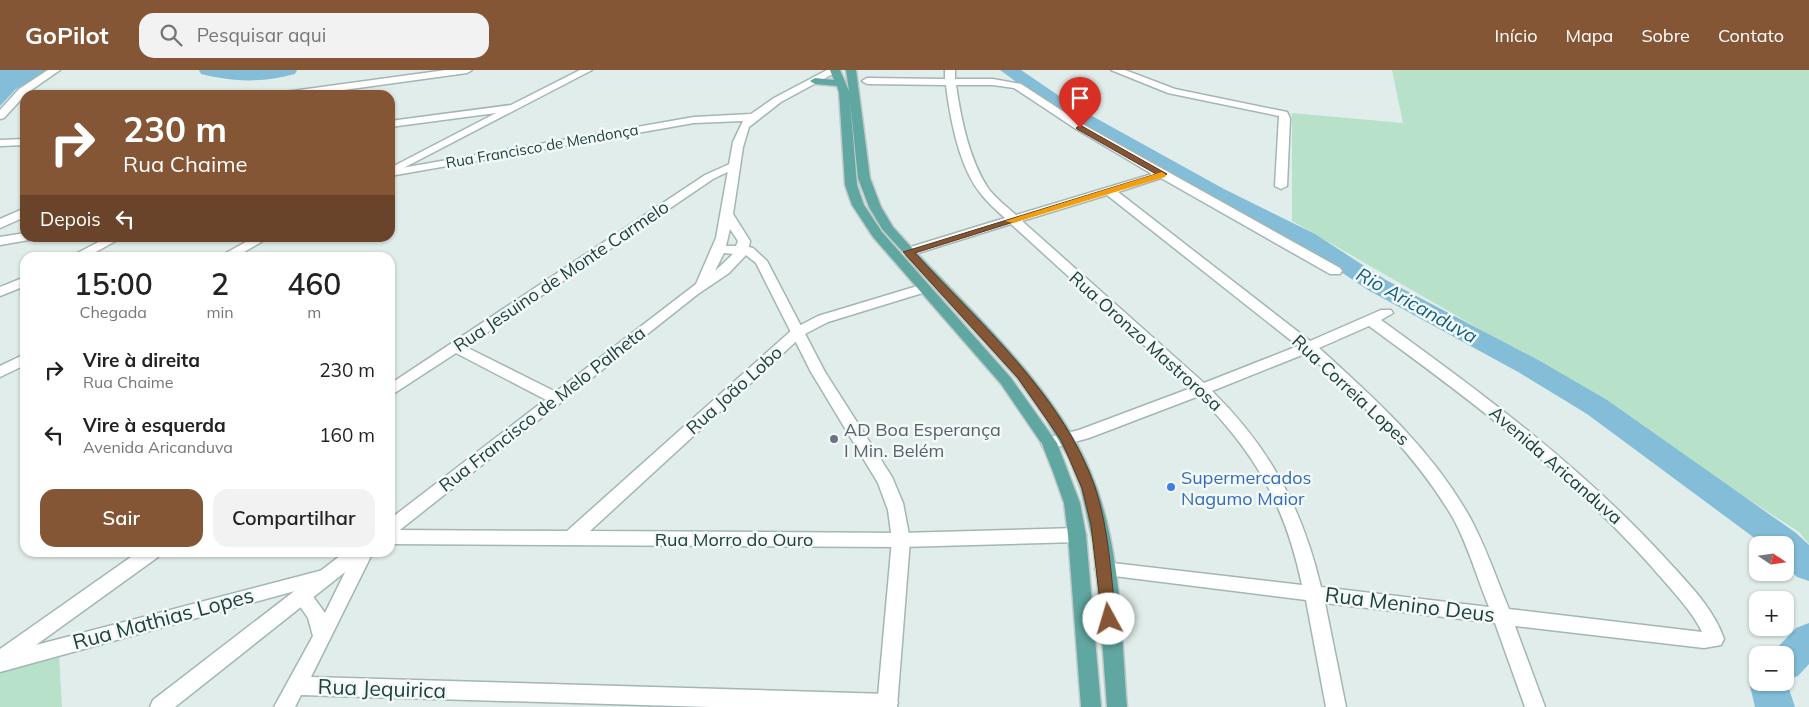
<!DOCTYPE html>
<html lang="pt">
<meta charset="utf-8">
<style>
body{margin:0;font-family:Mulish,sans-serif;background:#f2f2f2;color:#222;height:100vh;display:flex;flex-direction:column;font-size:19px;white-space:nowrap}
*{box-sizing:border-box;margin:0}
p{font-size:16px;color:#767676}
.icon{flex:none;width:28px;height:28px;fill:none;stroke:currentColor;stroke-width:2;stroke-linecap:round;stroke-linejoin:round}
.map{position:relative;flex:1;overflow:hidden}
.details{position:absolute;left:20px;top:182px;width:375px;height:305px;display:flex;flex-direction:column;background:#fff;border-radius:15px;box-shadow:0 1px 4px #0004}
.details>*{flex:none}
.banner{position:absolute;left:20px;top:20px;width:375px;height:152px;border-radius:15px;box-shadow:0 1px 4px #0004;background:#855635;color:#fff;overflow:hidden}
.needle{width:32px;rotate:103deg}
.tools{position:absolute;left:1749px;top:466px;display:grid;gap:10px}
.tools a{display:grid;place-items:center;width:45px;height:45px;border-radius:10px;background:#fff;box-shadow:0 1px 4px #0004;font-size:25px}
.pin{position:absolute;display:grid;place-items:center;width:42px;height:42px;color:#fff;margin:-51px -21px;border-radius:50% 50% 50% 0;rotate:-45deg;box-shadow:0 0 5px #0007}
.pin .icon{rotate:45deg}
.me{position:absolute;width:55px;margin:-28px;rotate:354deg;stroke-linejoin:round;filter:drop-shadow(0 0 4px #0008)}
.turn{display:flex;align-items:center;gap:18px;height:105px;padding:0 20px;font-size:22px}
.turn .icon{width:65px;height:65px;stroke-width:2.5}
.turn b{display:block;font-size:35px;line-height:42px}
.then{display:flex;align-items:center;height:48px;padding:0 20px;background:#0003;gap:10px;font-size:19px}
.eta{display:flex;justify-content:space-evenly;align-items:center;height:85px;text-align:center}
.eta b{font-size:30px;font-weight:600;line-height:35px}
.action{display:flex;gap:10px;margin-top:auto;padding:10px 20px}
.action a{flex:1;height:58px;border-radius:15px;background:#855635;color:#fff;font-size:20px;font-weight:600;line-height:58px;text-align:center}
.action a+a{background:#f2f2f2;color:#222}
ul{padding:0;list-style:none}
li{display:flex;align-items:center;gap:15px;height:65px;padding:0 20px}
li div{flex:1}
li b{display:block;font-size:19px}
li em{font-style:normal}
header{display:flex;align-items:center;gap:30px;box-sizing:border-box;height:70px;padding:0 25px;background:#855635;color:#fff}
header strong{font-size:24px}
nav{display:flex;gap:28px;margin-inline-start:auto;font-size:18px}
.search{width:350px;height:45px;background:#f2f2f2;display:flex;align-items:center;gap:12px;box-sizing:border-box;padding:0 18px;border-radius:15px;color:#767676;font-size:19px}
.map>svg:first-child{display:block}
.green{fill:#b8e1c9}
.water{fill:#83bdd8}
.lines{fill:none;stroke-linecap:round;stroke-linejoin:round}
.river{fill:#83bdd8;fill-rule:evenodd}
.minor-casing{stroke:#a3b6b3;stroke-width:3}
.tertiary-casing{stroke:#a3b6b3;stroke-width:3}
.primary-casing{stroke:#c0cac9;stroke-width:3}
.minor{fill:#fff;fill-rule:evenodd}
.tertiary{fill:#fff;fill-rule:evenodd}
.primary{fill:#61a7a1;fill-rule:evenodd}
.route{fill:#855635;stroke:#563822}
.slow{fill:#f59e0b}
.worship-dot{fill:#6b7280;stroke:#f2f9f7;stroke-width:2}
.shop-dot{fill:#3f7fe0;stroke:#f2f9f7;stroke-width:2}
.labels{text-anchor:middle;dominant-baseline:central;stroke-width:5;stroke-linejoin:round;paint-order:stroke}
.far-street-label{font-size:15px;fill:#1f403d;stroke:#f2f9f7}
.street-label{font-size:18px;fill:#1f403d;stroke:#f2f9f7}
.worship-label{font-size:18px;fill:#5b616d;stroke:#f2f9f7;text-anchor:start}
.shop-label{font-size:18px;fill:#366cbe;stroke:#f2f9f7;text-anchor:start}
.water-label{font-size:19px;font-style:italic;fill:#135d82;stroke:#f2f9f7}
.near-street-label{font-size:21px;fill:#1f403d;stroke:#f2f9f7}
</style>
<header>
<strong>GoPilot</strong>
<div class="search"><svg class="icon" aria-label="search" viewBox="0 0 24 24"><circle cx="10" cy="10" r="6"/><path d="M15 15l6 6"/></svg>Pesquisar aqui</div>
<nav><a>Início</a><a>Mapa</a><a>Sobre</a><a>Contato</a></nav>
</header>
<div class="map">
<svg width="1809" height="637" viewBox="0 0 1809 637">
<rect width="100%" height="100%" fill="#e1edea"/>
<g class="green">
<path d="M1392,0H1809V474L1799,462L1535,291L1292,151V43L1403,53Z"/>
<path d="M59,585L62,637H0V602Z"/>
</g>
<path class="water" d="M0,0H49L16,19L0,36Z"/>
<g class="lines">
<g class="river">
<path d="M199,0H297L295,4C262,13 234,12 201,4Z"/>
<path d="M1000,0H1021L1074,36L1224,119L1315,164L1386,210L1540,291L1607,330L1796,463L1809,475V511L1797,507L1785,495V475H1764L1587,344L1520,303L1368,220L1299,174L1208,129L1060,44Z"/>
<path d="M1809,553V594L1798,606L1786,610L1795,637H1755L1749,612L1754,600L1758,599V612H1785V585H1770L1796,558Z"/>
</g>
<defs>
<g id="minor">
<path d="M48,0H60L27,23L4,48L0,49V40L19,19Z"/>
<path d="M446,0H472L467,3L307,25H280L285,22Z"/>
<path d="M580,0H592L390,105V98L496,43L390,57V51L511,35Z"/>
<path d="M945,0H955V9H993L1021,14L1084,55L1340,198L1342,201L1340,204H1330L1161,108L1118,122L1310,271L1381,240H1391L1393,243L1381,250C1482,323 1582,397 1666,489C1688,513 1714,539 1724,569L1721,575L1704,578L1515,556L1545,637H1525L1495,553L1325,533L1346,637H1326L1306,530L1098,504L1095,499L1098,494L1104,492L1302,515C1285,435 1256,384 1199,326L1089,368L1049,379L1043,377L1041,373L1043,369L1079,360L1191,318L1011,154L912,185H904L902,182L904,179L1005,148C997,141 988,133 981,124C959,97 950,48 946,15L867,14L862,11L867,8L945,9ZM956,15H993L1014,18L1076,59L1152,104L1016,145C1007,137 995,128 988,118C969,89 961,49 956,15ZM1107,125L1298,276L1204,313L1022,151ZM1369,256C1469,329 1568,403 1651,496C1667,515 1692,540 1702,562L1509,539C1496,508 1485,474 1468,444C1430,378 1375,329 1319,278ZM1307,283C1362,334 1415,383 1453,448C1468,475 1477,508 1489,537L1321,517C1302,438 1270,378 1212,321Z"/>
<path d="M1111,0H1125L1175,19L1287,42L1290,48L1287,116L1281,119L1275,116L1279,46L1168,23Z"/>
<path d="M25,69V75L0,76V70Z"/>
<path d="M734,92L738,93V97L713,109L466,277L560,324L563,328L560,332H550L456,283L390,326V314L705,105Z"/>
<path d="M25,138V147L0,158V149Z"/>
<path d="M25,163V168H31L29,170L0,175V167Z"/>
<path d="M106,168H121L85,188H68Z"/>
<path d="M25,207V216L0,226V217Z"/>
<path d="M924,214L931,218L929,221L828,252L803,265L590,461L901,463L1077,458L1083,460L1086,465L1083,470L1077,472L901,477L390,474V460L567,461L793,259L818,246Z"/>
<path d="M138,482H161L158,487L36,575L327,499L333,501L336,506L333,511L304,519L309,521L325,543L355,482H373L311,607L888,624L895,626L898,633L896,637H710L301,625L295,637H274L313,566L308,548L293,526L295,521L0,602V579Z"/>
</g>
<g id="tertiary">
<path d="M827,0H840L781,32L749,57L743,77L733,144L750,171L749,177L753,178L767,191L825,302L892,407L903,433L910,470L897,637H877L892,470L888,440L878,413L811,302L756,193L746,185L729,203L698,224L396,463L390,465V449L696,214L716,168L733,72L743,51L694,53L390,106V100L694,47L751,44L774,28ZM730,159L738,171L736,176H726ZM724,183L733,184L715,201Z"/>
<path d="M253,168H268L234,188H217Z"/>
<path d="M25,284V295L0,307V296Z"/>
<path d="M345,482H367L364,487L175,637H150L153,630Z"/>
</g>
<path id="primary" d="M830,0H840L849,21L846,0H856L870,108L881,137L893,157C960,233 1052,309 1091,403C1121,475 1121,560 1127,637H1107L1099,527L1093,472L1081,419L1069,388L1046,349L1017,308L882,159L869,137L858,108L850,30L857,115L864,135L882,162L1011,308L1057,373L1080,433L1086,465L1101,637H1081L1068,465L1064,433L1053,402L1042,374L1001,314L873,167L852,135L845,115L839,22L837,16L815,14L810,11L815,8L834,10Z"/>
</defs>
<use href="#minor" class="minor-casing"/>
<use href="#tertiary" class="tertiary-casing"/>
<use href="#primary" class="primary-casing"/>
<use href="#minor" class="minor"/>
<use href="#tertiary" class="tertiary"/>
<use href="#primary" class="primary"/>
</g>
<path class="route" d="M1080,55L1167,104L915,183C980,254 1062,324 1095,417C1109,459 1111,506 1116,549L1114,553L1109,555L1104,553L1102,549L1091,455L1082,418L1061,370L1018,308L903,182L1156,104L1077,59L1076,58Z"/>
<path class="slow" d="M1162,102L1166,105L1165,107L1013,153L1005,151Z"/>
<circle class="worship-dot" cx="834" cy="369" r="5"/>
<circle class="shop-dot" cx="1171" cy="417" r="5"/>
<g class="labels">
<g class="far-street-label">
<text transform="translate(542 76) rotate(-10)">Rua Francisco de Mendonça</text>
</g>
<g class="street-label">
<text transform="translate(561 206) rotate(-34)">Rua Jesuino de Monte Carmelo</text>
<text transform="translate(1146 271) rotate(42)">Rua Oronzo Mastrorosa</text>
<text transform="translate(734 320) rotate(-42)">Rua João Lobo</text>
<text transform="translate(1351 320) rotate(43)">Rua Correia Lopes</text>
<text transform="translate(542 339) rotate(-38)">Rua Francisco de Melo Palheta</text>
<text transform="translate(1556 395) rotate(41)">Avenida Aricanduva</text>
<text x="734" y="469">Rua Morro do Ouro</text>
</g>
<g class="worship-label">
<text x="844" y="359">AD Boa Esperança<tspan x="844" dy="21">I Min. Belém</tspan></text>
</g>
<g class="shop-label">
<text x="1181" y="407">Supermercados<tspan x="1181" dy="21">Nagumo Maior</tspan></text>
</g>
<g class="water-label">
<text transform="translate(1417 235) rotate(29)">Rio Aricanduva</text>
</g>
<g class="near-street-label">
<text transform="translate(1410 534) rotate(7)">Rua Menino Deus</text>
<text transform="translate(163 548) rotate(-15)">Rua Mathias Lopes</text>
<text transform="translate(382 618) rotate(2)">Rua Jequirica</text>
</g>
</g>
</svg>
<div class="tools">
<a><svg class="needle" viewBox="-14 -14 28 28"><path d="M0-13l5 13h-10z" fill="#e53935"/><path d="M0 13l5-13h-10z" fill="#767676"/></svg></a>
<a>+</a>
<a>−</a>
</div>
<div class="pin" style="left:1080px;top:58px;background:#d93025"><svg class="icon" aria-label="arrive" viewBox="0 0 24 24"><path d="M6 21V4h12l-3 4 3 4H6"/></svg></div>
<svg class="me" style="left:1109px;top:549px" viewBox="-20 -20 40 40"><circle r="19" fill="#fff"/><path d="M0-13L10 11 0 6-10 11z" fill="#855635"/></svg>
<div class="banner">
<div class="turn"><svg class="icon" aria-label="right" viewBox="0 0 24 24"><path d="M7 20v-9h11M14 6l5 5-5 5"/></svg><div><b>230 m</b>Rua Chaime</div></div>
<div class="then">Depois<svg class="icon" aria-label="left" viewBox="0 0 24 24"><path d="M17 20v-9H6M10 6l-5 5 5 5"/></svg></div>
</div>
<section class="details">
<div class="eta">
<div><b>15:00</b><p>Chegada</p></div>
<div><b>2</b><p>min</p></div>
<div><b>460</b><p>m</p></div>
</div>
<ul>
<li><svg class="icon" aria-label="right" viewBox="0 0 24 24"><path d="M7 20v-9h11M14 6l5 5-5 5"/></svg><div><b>Vire à direita</b><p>Rua Chaime</p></div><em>230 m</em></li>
<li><svg class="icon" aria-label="left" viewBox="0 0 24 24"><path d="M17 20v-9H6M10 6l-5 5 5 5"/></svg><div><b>Vire à esquerda</b><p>Avenida Aricanduva</p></div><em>160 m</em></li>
</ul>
<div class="action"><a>Sair</a><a>Compartilhar</a></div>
</section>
</div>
